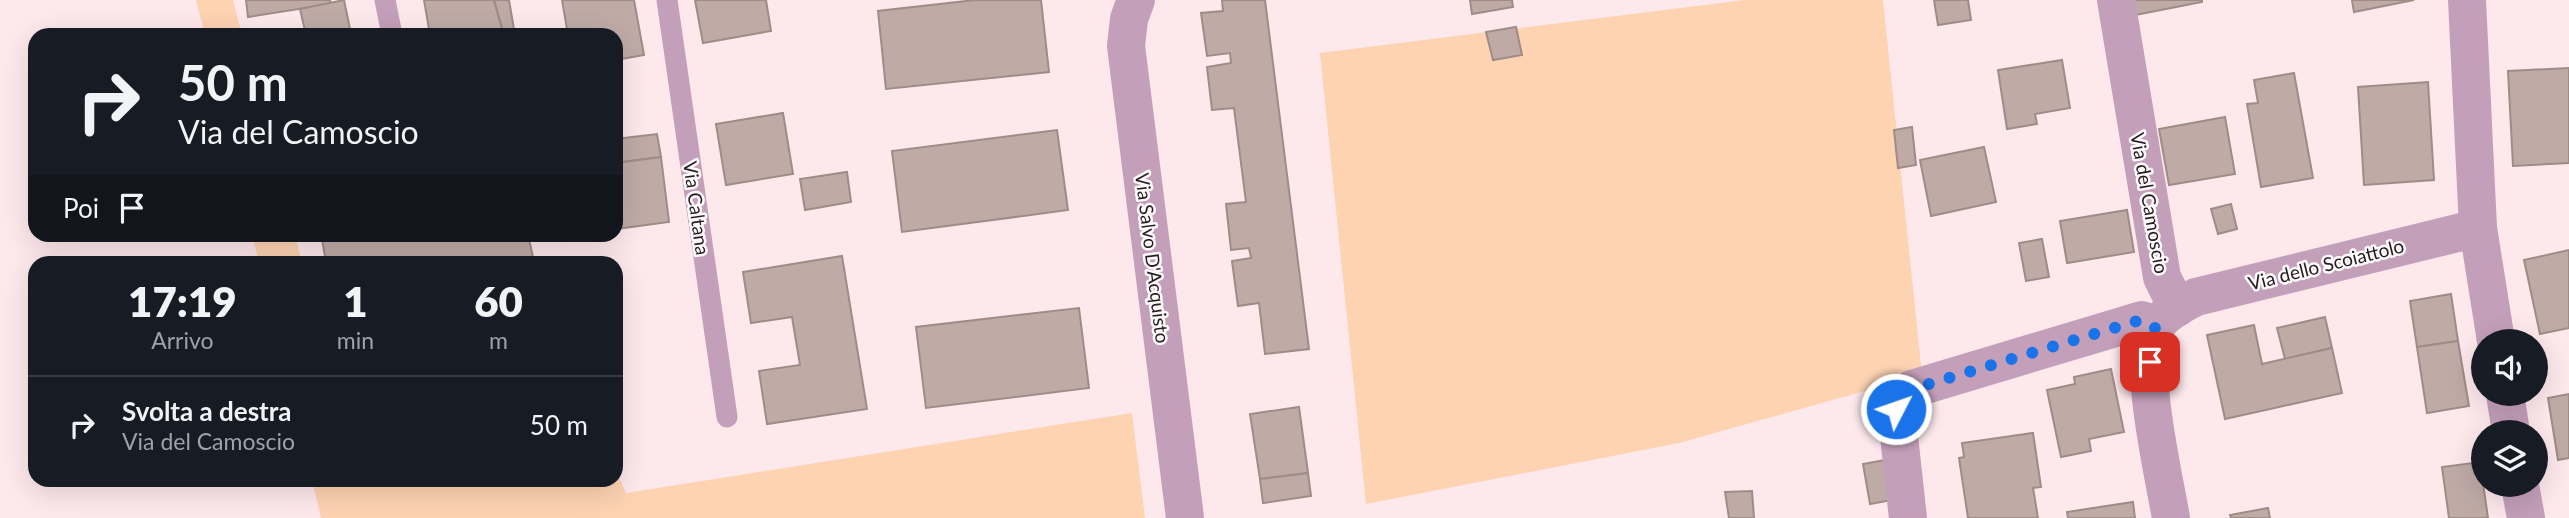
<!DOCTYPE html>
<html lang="it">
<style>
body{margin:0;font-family:Lato,sans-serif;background:#20242c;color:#f1f3f6;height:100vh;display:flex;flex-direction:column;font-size:26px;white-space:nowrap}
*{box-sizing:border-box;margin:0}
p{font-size:23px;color:#9ea1a6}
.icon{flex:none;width:38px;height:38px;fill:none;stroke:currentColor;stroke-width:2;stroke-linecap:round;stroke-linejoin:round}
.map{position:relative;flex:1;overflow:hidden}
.drawer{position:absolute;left:28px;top:256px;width:595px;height:231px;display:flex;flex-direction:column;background:#171b24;border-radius:21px;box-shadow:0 7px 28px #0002}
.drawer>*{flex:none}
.hud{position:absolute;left:28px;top:28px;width:595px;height:214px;border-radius:21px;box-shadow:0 7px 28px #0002;background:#171b24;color:#f1f3f6;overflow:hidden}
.controls{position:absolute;left:2471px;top:329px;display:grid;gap:14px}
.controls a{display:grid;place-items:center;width:77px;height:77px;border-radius:50%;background:#171b24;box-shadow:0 7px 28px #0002;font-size:35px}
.pin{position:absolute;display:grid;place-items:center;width:60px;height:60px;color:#fff;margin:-30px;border-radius:14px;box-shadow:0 4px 10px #0006}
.me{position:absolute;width:77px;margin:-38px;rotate:49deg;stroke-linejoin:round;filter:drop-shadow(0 0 5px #0008)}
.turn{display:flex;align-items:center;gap:24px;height:147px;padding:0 35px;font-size:32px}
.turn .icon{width:91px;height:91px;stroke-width:2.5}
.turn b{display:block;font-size:49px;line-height:60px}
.then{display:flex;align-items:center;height:66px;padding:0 35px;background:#0003;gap:14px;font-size:26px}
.eta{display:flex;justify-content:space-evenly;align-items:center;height:119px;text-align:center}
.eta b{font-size:42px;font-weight:800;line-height:49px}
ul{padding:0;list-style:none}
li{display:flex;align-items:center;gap:21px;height:98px;padding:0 35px;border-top:2px solid #363941}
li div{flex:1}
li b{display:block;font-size:26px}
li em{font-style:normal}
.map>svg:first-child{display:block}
.green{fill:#fdd3b2}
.building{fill:#bfaaa6;stroke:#9f8c87;stroke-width:2}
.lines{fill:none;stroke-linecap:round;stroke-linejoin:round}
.lane{stroke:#c49fb9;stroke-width:21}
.street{stroke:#c49fb9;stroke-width:38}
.route{stroke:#1a73e8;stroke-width:12;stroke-dasharray:0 21.6}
.labels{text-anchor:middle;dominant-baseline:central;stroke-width:5;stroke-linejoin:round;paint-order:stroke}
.street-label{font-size:19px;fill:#241c1e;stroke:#fefafb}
</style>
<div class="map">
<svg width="2569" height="518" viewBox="0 0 2569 518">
<rect width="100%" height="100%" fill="#fde8ec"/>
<g class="green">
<path d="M196,0H233L242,35H205Z"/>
<path d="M1745,0H1883L1922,375L1679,443L1366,504L1320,53Z"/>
<path d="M252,235H295L302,262H259Z"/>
<path d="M1132,413L1145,518H321L312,480H616V471L626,493Z"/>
</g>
<g class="building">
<path d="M246,0H330L331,4L248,17Z"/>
<path d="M344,0L350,29L306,35L300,9Z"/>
<path d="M424,0H494L504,35H430Z"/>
<path d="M494,0H509L515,35H504Z"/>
<path d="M562,0H634L644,55L616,60V35H568Z"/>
<path d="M695,0H766L771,31L703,43Z"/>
<path d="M975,0H1041L1049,72L886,89L878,11Z"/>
<path d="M1222,0H1265L1309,349L1265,354L1259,303L1238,306L1232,261L1251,258L1249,248L1231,250L1226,204L1246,202L1234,108L1212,110L1207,67L1231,63L1230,53L1207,56L1201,13L1223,11Z"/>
<path d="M1470,0H1512L1513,7L1472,14Z"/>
<path d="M1934,0H1968L1971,20L1938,25Z"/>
<path d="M2132,0H2202V2L2135,15Z"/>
<path d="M2352,0H2414L2354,12Z"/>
<path d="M1516,27L1522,55L1493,60L1486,32Z"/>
<path d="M2062,60L2070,108L2035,114L2037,124L2007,129L1998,70Z"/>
<path d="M2569,68V163L2513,166L2508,71Z"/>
<path d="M2294,73L2313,178L2261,187L2247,104L2258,103L2254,80Z"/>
<path d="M2428,82L2434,180L2364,185L2358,87Z"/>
<path d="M783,113L793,174L726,185L716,124Z"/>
<path d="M2225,117L2235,174L2169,185L2159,129Z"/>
<path d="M1912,127L1916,165L1898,168L1894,130Z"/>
<path d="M1057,130L1068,210L902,232L892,151Z"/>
<path d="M657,134L661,157L616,163V139Z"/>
<path d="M1984,147L1996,202L1931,216L1920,160Z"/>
<path d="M661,157L669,222L616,229V163Z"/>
<path d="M847,172L851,202L805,210L800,179Z"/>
<path d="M2231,204L2237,229L2218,234L2211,209Z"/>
<path d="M2127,210L2134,252L2067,263L2060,221Z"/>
<path d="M321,234H528L534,262H326Z"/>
<path d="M2042,239L2049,277L2026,281L2019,243Z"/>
<path d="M2569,250V328L2540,334L2524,260Z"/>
<path d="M842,256L867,409L767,424L759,371L800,365L792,317L751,323L743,272Z"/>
<path d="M2451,294L2458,341L2417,347L2410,301Z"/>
<path d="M1079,308L1089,388L926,408L916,327Z"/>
<path d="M2325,317L2332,348L2285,359L2277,328Z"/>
<path d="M2254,325L2262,364L2332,348L2342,393L2225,419L2207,335Z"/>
<path d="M2458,341L2469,406L2427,413L2417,347Z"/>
<path d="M2111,369L2124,432L2089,439L2091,451L2061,457L2047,390L2075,384L2074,377Z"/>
<path d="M2569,394V458L2558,460L2548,398Z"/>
<path d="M1299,407L1308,473L1260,479L1250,414Z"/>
<path d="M2033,433L2041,487L2033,488L2038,518H1968L1959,458L1964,457L1962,443Z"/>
<path d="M1885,460L1892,500L1870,504L1863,464Z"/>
<path d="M2480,462L2488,518H2449L2442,467Z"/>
<path d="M1308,473L1311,496L1263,503L1260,479Z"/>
<path d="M1752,491L1754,518H1729L1725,492Z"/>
<path d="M2133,502L2135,518H2068L2067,512Z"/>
<path d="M2268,508L2270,518H2231L2230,515Z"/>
</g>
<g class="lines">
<g class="lane">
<path d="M385,0L392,35"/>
<path d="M667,0L727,417"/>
</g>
<g class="street">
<path d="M1136,0L1129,19L1126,46L1185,518"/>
<path d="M2116,0L2162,277L2177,308"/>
<path d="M2467,0L2478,228L2496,341"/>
<path d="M2505,394L2511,432"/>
<path d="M2520,485L2526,518"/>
<path d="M1908,518L1896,409L1912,389L2142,320L2155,328"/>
<path d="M2171,518C2164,477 2138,365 2154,330C2161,315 2182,304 2196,297L2478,228"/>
</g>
</g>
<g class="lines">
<path class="route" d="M1896,409L1912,389L2141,320L2155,328L2150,344V362"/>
</g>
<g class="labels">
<g class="street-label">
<text transform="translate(2150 203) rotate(80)">Via del Camoscio</text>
<text transform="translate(697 208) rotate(82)">Via Caltana</text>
<text transform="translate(1153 258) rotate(83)">Via Salvo D'Acquisto</text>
<text transform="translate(2326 264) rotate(-14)">Via dello Scoiattolo</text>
</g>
</g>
</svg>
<div class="controls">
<a><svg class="icon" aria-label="sound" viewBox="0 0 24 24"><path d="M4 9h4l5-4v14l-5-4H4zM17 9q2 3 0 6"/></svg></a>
<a><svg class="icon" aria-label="layers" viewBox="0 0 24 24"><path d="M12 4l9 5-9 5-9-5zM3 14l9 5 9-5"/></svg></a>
</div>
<div class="pin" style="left:2150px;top:362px;background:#d93025"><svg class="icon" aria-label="arrive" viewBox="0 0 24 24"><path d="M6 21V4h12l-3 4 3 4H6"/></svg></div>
<svg class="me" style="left:1896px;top:409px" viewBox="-20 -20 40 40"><circle r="17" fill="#1a73e8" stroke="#fff" stroke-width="3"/><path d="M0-11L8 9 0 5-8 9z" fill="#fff"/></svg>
<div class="hud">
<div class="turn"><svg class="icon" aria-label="right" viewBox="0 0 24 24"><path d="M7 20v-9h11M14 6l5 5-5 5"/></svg><div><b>50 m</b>Via del Camoscio</div></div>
<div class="then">Poi<svg class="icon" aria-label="arrive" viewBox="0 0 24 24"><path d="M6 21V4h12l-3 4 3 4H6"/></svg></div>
</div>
<section class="drawer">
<div class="eta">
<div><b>17:19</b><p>Arrivo</p></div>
<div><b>1</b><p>min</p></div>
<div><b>60</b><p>m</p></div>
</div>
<ul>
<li><svg class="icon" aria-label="right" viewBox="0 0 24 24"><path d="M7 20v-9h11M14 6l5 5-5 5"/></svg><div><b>Svolta a destra</b><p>Via del Camoscio</p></div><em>50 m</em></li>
</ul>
</section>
</div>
